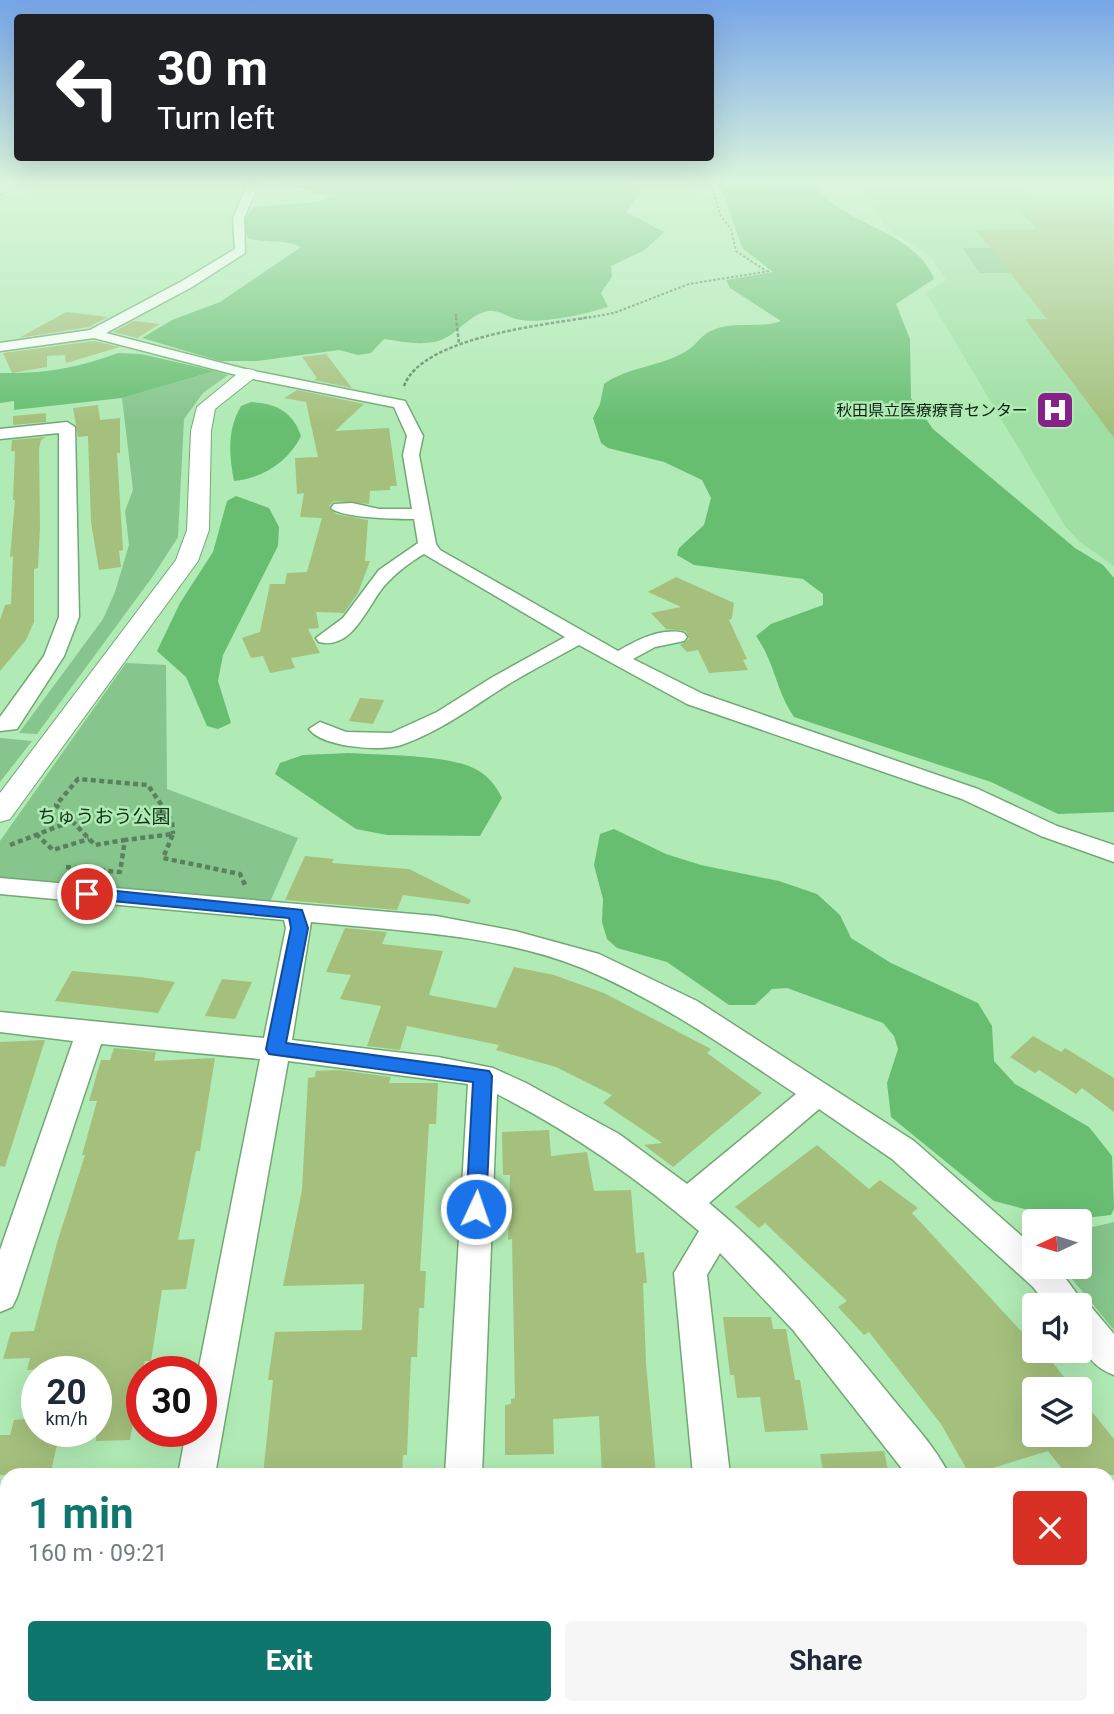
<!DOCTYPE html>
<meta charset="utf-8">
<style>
body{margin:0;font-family:Roboto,"Noto Sans JP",sans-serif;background:#f6f6f7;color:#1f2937;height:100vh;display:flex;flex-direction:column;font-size:26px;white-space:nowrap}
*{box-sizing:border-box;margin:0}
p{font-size:23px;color:#747a83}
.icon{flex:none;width:38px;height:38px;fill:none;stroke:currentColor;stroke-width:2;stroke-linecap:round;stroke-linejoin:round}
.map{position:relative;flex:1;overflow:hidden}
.details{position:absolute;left:0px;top:1468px;width:1115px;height:247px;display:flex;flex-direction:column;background:#fff;border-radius:21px 21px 0 0;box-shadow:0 7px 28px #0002}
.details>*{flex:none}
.banner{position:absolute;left:14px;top:14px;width:700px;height:147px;border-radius:7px;box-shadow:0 7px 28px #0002;background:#202124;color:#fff;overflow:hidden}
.needle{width:46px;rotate:266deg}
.tools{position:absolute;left:1022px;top:1209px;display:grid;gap:14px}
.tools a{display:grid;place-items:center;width:70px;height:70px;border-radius:7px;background:#fff;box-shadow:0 7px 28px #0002;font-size:35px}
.speed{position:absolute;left:21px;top:1356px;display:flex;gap:14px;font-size:35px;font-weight:700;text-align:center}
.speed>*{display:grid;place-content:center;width:91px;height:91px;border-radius:50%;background:#fff;box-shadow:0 7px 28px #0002;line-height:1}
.speed small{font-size:18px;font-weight:400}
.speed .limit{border:10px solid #d22;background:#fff;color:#111}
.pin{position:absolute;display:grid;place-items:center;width:60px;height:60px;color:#fff;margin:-30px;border:4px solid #fff;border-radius:50%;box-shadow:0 2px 7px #0007}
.me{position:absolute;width:77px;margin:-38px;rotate:3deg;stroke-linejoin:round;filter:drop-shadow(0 0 5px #0008)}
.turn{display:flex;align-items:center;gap:24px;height:147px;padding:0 28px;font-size:32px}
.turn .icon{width:91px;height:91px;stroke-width:2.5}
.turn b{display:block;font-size:49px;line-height:60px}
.round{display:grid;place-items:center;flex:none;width:74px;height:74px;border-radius:7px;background:#f6f6f7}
.summary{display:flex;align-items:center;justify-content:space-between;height:119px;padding:0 28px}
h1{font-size:42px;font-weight:700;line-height:52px;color:#0f766e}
.action{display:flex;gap:14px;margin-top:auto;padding:14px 28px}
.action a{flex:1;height:80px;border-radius:7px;background:#0f766e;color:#fff;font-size:28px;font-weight:700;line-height:80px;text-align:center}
.action a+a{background:#f6f6f7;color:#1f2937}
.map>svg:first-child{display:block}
.built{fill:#9fdfa3}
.green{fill:#86c58b}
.forest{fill:#67be71}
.building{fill:#a5c07d}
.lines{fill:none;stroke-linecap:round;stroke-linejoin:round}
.minor-casing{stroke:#71a975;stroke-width:3}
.tertiary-casing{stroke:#71a975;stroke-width:2}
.path-far2{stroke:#59815d;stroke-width:2;stroke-dasharray:2.5 2;stroke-linecap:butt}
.path-far1{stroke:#59815d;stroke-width:2.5;stroke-dasharray:3.5 2;stroke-linecap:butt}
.path{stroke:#59815d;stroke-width:4.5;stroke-dasharray:5 3.5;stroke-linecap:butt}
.minor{fill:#fff;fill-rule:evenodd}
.tertiary{fill:#fff;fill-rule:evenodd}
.route{fill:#1a73e8;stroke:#114b97;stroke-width:2}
.labels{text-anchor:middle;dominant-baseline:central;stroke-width:5;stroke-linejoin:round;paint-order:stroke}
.far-poi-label{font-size:16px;fill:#0d2410;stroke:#b0eab4;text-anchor:end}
.park-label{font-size:19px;fill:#113516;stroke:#b0eab4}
</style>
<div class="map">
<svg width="1114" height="1714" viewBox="0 0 1114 1714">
<rect width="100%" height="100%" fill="#b0eab4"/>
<path class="built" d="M860,183H1020L1034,200L1114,199V566L1080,542L1065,526L926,293L946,280L930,256L885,227Z"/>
<g class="green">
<path d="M1039,247L1061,273H980L962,248Z"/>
<path d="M215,371L228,375L203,393L184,419L178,537L153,576L37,734L19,733L103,619L115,592L129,545L125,511L133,490L122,398Z"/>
<path d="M126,663L166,665L167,789L298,838L270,902L0,879V841Z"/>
<path d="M0,738L32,741L0,782Z"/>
<path d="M1114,1222V1330L1062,1267H1080V1230Z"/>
</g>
<g class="forest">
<path d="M281,183H635L642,190L626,212L664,232L645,250L611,266L612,277L601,293L608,307C585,314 540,325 516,319C507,317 500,310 490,311C474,312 462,328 449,336C430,348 405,342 384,339L371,353L358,355L339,350L257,361H220L142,338L172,320L220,302L301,247C285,239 266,244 248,238L241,225L253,207L319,202L329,197Z"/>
<path d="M712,183H820L819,192C852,226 916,233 934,279L896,304L910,339L911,398L933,429L1075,548L1103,565L1114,578V812L1058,814L991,782L794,717C775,689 776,665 756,636L771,624L823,605V594L803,579L694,565L677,555L679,548L704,525L711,498L702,480L664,462L608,448L601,443L593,418L600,404L604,384C629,366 662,367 688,350C700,342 700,334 718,328C738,322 766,328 781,321L730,288L726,280L773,272L742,248L723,192Z"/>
<path d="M118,353L141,354L215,371L122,398L14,410V401L0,403V373C42,374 79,368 118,353Z"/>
<path d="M251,402C276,403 293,412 301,436C288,462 263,478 234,481C229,455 227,430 241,406Z"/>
<path d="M236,496L269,508L279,527L278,546L223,655L218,681L231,723L218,729L207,726L186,677L157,651L180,603L213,552L227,501Z"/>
<path d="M349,753C380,755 444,755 471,767C486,773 495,784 502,798L480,836L387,835L356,829L275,774L280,763L303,755Z"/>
<path d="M614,829L666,854L701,865L779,881L817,894L840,915L851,938L891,963L978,1003L992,1026L994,1061L1015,1084L1089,1127L1112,1156L1114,1209L1111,1215L1067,1220L994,1201L891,1117L887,1083L898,1049L894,1036L883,1023L787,988L772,989L755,1005H729L667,962L617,948L607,939L602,922L603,899L594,865L600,834Z"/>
</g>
<g class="building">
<path d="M1114,207V438L1025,319H1047L976,230L1037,229L1018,208Z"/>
<path d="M66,312L108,317L89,327L19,338Z"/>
<path d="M134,321L160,324L137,338L113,332Z"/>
<path d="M94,341L120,347L66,363L65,355L47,356V367L12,373L3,353Z"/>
<path d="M326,354L352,388L314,380L317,378L302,357Z"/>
<path d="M297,390L364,404L335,431L389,428L397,486H390V490L370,491L369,504L334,501L329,506L336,514L368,520L365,561H370L358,593L344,613L316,612L319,628L308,629L320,653L291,658L295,668L270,673L263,656L251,658L242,638L260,632L270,584H285L287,573L307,572L322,518L300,517L304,493L297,494L295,458L318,457L306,402L284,398Z"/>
<path d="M98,405L100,420L120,418V453H117L123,550L119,551L121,567L99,570L91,522L88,436L78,437L73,408Z"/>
<path d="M46,413V422L13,425V416Z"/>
<path d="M46,437L41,440L39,449L40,527L38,568L34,569V622L26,640L0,671V620L5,605L11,604L13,556L10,557L15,500H13L15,451H11L12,440Z"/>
<path d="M676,577L734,603L732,618L729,620L747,659L743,660L748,670L709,673L698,650L687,652L680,645L689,639L686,631L666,629L651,613L681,607L648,592Z"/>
<path d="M360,698L384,700L373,724L349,721Z"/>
<path d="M305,856L334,859L332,863L409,869L471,900L469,904L403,895L397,910L285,900Z"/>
<path d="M345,928L387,932L382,944L443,951L429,995L496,1008L514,967L554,975L604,993L711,1049L707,1053L762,1093L673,1167L644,1145L662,1143L603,1103L612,1095L556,1067L496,1050L499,1045L407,1026L400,1050L367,1046L381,1006L340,999L351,975L326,972Z"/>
<path d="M72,971L140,977L175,982L158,1013L55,1001Z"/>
<path d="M222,979L252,982L235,1019L205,1016Z"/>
<path d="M1033,1036L1061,1052L1065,1048L1114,1078V1112L1082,1088L1076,1094L1039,1070L1035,1073L1010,1057Z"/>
<path d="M45,1040L5,1167L0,1166V1042Z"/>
<path d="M114,1048L156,1052L154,1061L215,1058L200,1151H196L178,1240L195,1239L186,1289L162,1290L151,1361H145L142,1372L130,1440L96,1441V1367L27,1370L30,1358L3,1359L11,1332L34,1331L57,1243L85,1155H82L97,1101H89L101,1060H110Z"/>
<path d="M339,1070L391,1077L389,1083H438L436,1124H429L420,1271H426L424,1308H419L417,1357H411L407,1455H403L402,1475H263L273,1380H268L275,1332L362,1330L364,1284L283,1286L302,1190L308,1078L315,1077L316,1071Z"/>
<path d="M549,1130L551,1156L587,1152L594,1191L631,1190L636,1253L644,1252L647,1283H643L646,1363L656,1475H602L599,1416L553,1419L554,1454L505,1455V1405L511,1404V1399L515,1398L512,1239L508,1240L510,1175H503L502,1132Z"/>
<path d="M817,1145L869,1189L880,1180L918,1208L912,1213L1034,1345V1351L1047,1355L1074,1390H1034V1435H1080V1397L1114,1439V1475H1067L1048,1451L970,1475L941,1424L869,1332L864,1335L838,1307L847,1301L765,1223L759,1228L735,1207Z"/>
<path d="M723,1317H771L773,1329H786L795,1380H800L808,1430L765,1432L760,1397L737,1398L734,1375H730Z"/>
<path d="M37,1418V1432H60L50,1475H0V1435H10L14,1420Z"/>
<path d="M884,1451L889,1475H824L820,1454Z"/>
</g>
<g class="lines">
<defs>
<g id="minor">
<path d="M248,183H259L244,218L245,253L192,287L106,333L249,370L405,401L423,436L419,455L436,544L440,550L618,651C637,640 662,627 684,633L687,637L684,641L655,647L633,659L703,694L978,789L1057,826L1114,845V862L1041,836L962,799L687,704L579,645C554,659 528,672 504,687C471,708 439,732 401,745C381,752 322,747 309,729L320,722L346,732L391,733L437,712L491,678L565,637L424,554C410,562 397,572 385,585C368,604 353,651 319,642L316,638L343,618L379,570L418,543L414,519C398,519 341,518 331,508L334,504L352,503L379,509H412L403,455L407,436L394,407L248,378L94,338L0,351V343L90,330L182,281L235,249L233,218Z"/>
<path d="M67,422L75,427L79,617L64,656L17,729L0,731V717L44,656L59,617V433L0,439V429Z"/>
<path d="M0,878L436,916L515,931L599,954L697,1001L914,1141L1034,1247V1267H1057L1086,1306L1092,1308L1114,1334V1375C1080,1362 1080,1337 1080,1306H1048L1033,1287L892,1159L819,1109L709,1203C778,1260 836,1329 892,1398C911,1422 936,1447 949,1475H907L793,1330L720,1253L707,1275L730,1475H693L674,1273L699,1231C636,1177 571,1132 497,1094L482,1475H445L468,1084L288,1061L215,1475H178L186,1432H201V1372H198L260,1059L101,1044L17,1297L12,1307L0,1312V1250L73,1041L0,1032V1012L264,1038L286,928L284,920L0,894ZM311,922C400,931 497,934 582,968C659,1000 727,1048 796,1094L687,1184L619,1134L526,1083L493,1068L438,1057L292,1040Z"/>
<path d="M131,1708H173L172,1714H130Z"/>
<rect x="430" y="1708" width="42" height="6"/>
<path d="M715,1708H757L758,1714H716Z"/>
<path d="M1010,1708H1052L1054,1714H1012Z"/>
</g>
<path id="tertiary" d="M248,369L254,370L257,374L254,378L215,409L211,431L209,530L198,561L10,819L0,822V793L176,560L187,530L191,431L197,407L242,370Z"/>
</defs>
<use href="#minor" class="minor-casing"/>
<use href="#tertiary" class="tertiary-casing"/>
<g class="path-far2">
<path d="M705,183L714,192L720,215L731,229L736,251L766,271"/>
<path d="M0,195L21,183"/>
<path d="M456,314V319"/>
<path d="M580,319L614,313L689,284L770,271"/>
</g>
<g class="path-far1">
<path d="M456,317L459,344"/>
<path d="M404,386C422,337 544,325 590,317"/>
</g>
<g class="path">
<path d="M72,821L95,845L125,840"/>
<path d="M36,834L53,850L89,839"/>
<path d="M10,845L72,821L56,805L78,779L148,785L172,821L173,834"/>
<path d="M66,867L120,872L125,840L173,834L163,858L240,874L245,885"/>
</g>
<use href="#minor" class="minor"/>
<use href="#tertiary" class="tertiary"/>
</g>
<linearGradient id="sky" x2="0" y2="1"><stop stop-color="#76a5e8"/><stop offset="0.43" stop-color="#dbf6dd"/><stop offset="1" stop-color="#dbf6dd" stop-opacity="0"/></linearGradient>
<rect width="1114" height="423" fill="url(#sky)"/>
<path class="route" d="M87,888L302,910L308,928L286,1043L489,1071L492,1076L486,1209L483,1215L476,1218L469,1215L466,1209L473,1082L269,1054L266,1049L291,928L289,918L81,898V890Z"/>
<defs>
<symbol id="hospital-square" viewBox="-11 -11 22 22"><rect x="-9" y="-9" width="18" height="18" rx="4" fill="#852189" stroke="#b0eab4"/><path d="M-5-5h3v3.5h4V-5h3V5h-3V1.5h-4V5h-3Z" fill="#fff"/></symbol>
</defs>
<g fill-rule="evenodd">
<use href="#hospital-square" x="1033" y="388" width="44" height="44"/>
</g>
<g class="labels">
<g class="far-poi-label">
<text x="1028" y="410">秋田県立医療療育センター</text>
</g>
<g class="park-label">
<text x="104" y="816">ちゅうおう公園</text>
</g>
</g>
</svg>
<div class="tools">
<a><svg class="needle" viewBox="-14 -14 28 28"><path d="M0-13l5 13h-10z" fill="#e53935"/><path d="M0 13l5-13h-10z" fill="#747a83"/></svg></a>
<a><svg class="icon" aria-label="sound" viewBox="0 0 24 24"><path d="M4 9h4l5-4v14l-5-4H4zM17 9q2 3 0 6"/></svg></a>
<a><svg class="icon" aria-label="layers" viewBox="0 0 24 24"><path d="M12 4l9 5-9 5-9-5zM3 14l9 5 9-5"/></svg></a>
</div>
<div class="speed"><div>20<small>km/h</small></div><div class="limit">30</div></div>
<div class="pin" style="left:87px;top:894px;background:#d93025"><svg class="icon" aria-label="arrive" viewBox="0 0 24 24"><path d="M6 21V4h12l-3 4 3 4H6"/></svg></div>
<svg class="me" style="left:476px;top:1209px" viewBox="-20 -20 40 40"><circle r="17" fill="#1a73e8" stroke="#fff" stroke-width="3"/><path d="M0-11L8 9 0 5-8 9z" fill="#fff"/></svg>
<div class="banner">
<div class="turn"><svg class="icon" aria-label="left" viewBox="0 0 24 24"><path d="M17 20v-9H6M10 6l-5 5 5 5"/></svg><div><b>30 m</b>Turn left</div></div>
</div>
<section class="details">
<div class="summary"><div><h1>1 min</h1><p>160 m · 09:21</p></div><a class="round" style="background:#d93025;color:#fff"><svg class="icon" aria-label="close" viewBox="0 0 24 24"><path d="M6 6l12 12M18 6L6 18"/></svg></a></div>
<div class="action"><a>Exit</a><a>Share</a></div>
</section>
</div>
